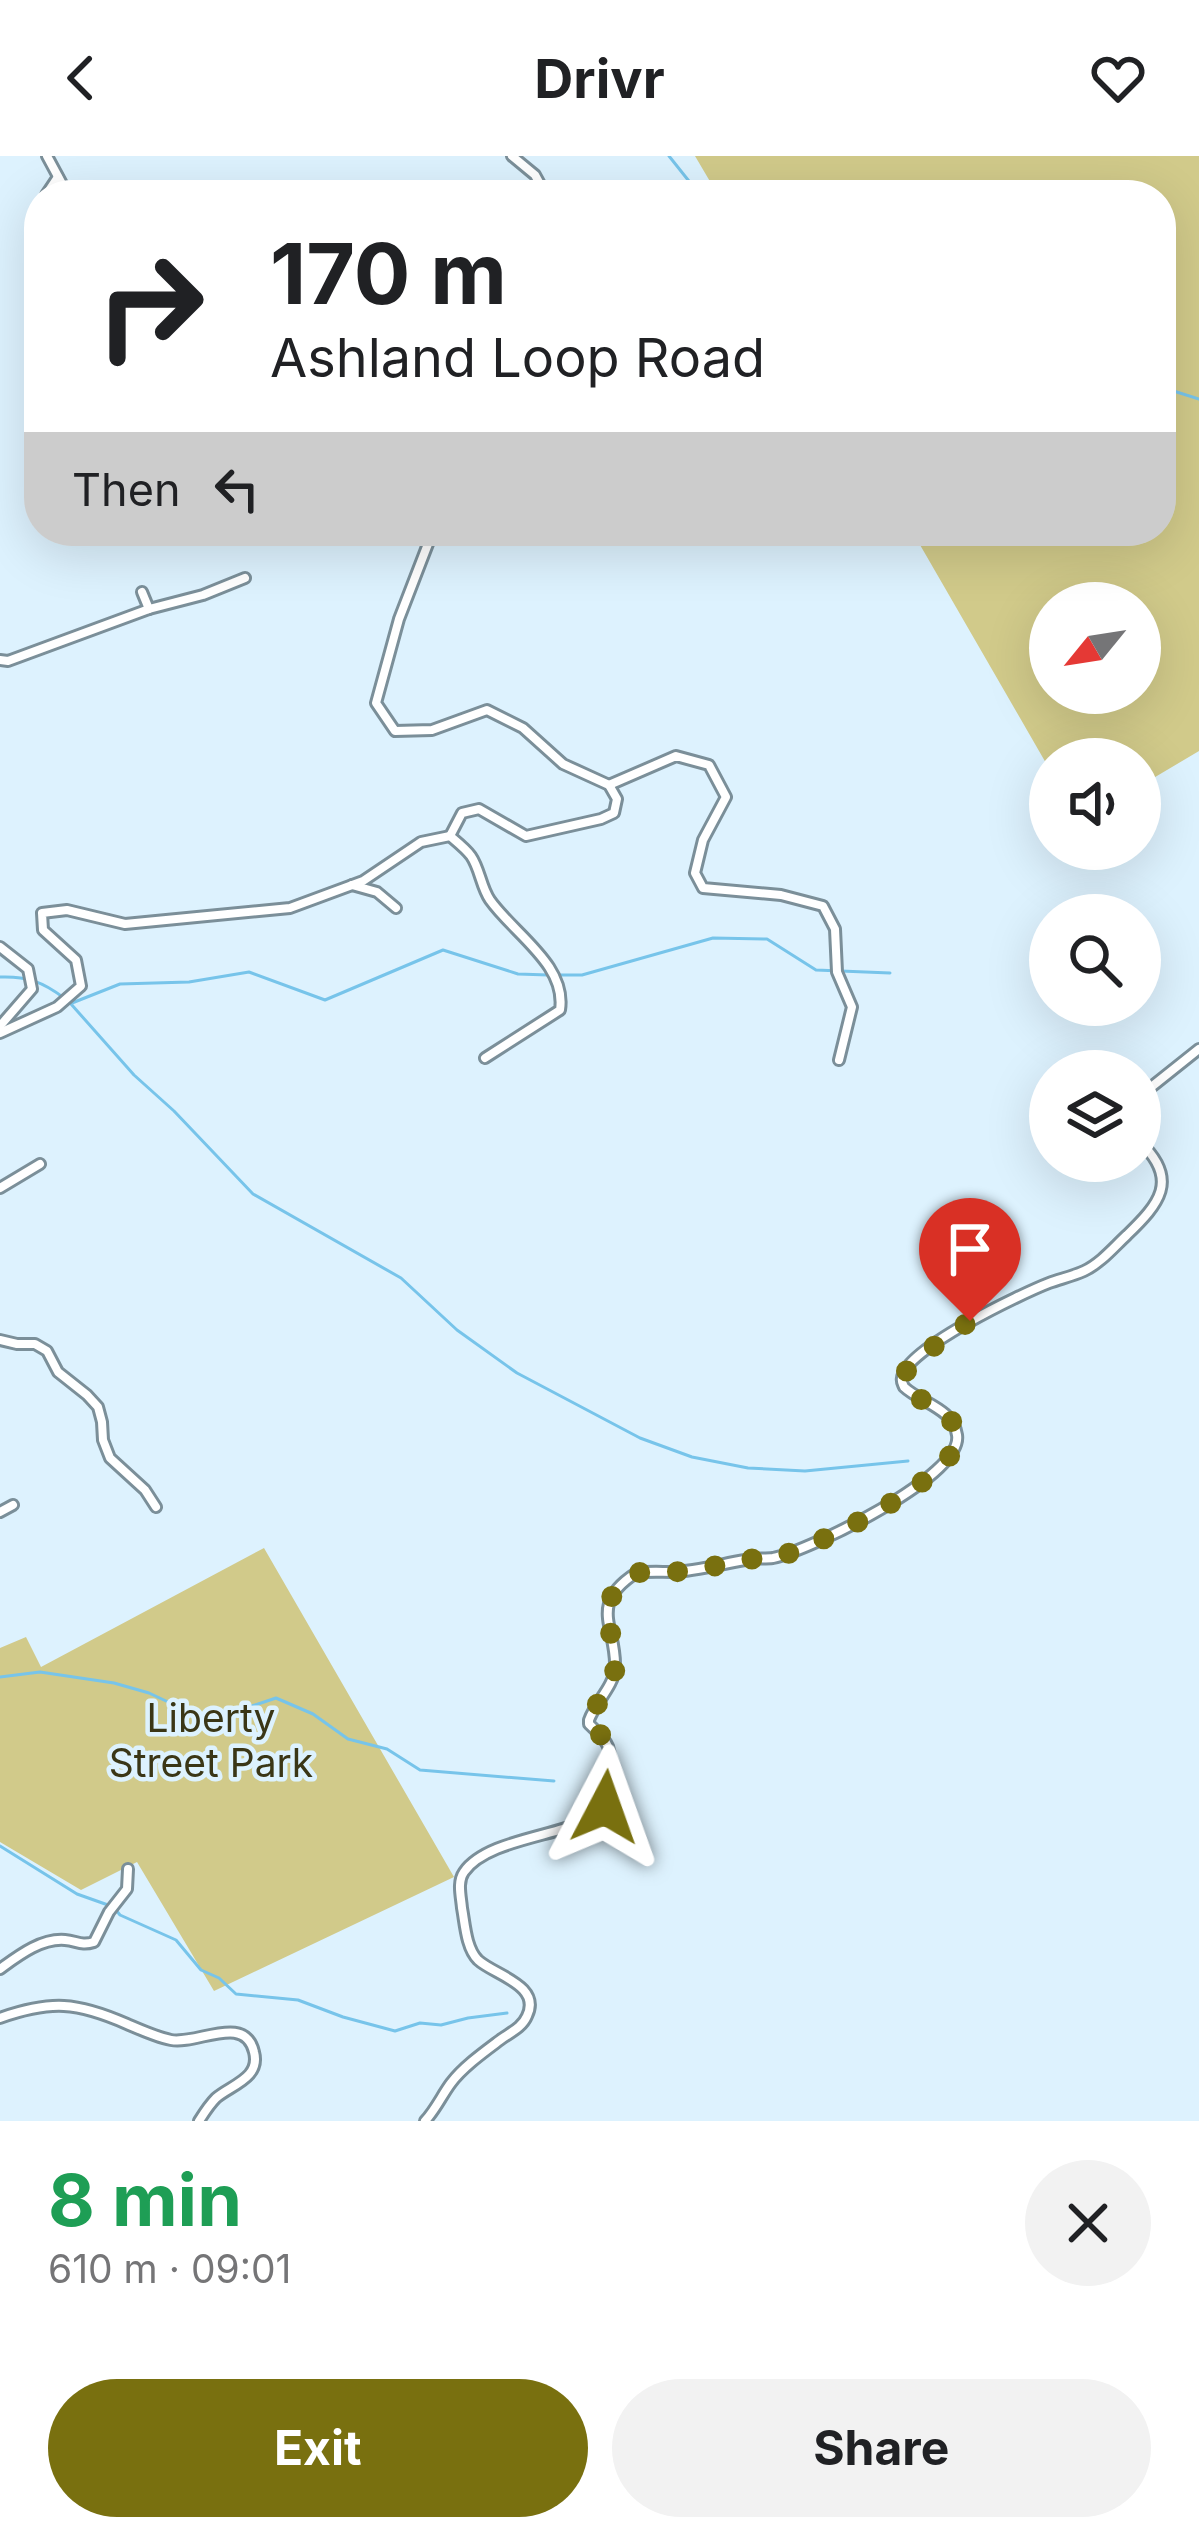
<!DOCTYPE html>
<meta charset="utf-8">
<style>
body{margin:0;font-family:Inter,sans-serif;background:#f2f2f2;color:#202124;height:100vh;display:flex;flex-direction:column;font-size:45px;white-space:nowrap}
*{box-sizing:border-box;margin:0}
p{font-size:39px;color:#757577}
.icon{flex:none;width:66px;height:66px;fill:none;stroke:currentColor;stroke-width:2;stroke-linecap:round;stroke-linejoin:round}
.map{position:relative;height:1965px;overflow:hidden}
.panel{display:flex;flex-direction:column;background:#fff;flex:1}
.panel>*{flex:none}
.top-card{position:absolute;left:24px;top:24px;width:1152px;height:366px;border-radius:48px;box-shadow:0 12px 48px #0002;background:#fff;color:#202124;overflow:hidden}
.needle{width:78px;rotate:240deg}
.buttons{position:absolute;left:1029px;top:426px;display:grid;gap:24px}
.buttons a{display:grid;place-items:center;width:132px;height:132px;border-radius:50%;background:#fff;box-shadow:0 12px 48px #0002;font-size:60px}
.pin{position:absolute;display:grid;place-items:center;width:102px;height:102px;color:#fff;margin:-123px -51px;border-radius:50% 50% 50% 0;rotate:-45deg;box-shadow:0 0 12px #0007}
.pin .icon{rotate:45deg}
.me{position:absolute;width:132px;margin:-66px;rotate:4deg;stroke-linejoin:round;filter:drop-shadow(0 0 9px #0008)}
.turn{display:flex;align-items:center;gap:42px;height:252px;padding:0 48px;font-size:54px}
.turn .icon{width:156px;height:156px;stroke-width:2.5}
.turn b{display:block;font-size:84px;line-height:102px}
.then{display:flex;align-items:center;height:114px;padding:0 48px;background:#0003;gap:24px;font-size:45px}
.round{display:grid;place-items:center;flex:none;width:126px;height:126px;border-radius:63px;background:#f2f2f2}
.head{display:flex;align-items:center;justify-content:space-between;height:204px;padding:0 48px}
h1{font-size:72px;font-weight:700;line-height:90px;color:#1e9e55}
.cta{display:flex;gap:24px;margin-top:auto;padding:24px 48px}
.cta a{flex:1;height:138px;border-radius:72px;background:#79700f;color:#fff;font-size:48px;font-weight:700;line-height:138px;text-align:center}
.cta a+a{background:#f2f2f2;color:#202124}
header{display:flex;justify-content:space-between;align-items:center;height:156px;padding:0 48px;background:#fff;font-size:54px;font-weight:700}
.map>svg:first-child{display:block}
.green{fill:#d1ca8a;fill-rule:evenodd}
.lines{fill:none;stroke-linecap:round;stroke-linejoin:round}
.stream{stroke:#77c4ea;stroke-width:3}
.minor-casing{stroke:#7b8f99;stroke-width:14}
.minor{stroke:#fff;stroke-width:8}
.route{stroke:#79700f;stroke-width:21;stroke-dasharray:0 37.8}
.labels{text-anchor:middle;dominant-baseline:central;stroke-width:9;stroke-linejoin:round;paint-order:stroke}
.park-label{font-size:39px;fill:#3a3616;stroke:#ddf2fe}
</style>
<header><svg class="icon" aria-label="back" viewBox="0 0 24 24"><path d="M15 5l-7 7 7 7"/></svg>Drivr<svg class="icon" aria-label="heart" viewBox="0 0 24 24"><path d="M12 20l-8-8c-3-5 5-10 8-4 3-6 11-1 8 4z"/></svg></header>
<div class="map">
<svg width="1199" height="1965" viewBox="0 0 1199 1965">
<rect width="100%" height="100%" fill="#ddf2fe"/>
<g class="green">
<path d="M695,0H1199V595L1140,630V603H1050V614L912,375H1161V39H718ZM1050,447H1140V537H1050Z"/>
<path d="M264,1392L454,1721L214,1835L137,1706L81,1734L0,1686V1492L26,1481L41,1511Z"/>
</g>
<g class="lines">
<g class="stream">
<path d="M669,0L700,39"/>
<path d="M1161,231L1199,243"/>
<path d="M558,819H582L713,782L767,783L816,814L890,817"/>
<path d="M0,821C27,820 43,826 64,842"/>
<path d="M72,847L120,828L189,826L249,816L325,844L443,794L518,818L548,819"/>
<path d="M71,848L134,919L174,955L253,1038L401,1122L457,1174L517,1217L640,1282L692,1301L748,1312L805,1315L908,1305"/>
<path d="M0,1521L40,1516L114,1527L149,1537L200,1561L234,1556L276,1542L313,1558L348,1583L387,1593L420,1614L554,1625"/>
<path d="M0,1690L77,1738L108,1749"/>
<path d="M116,1754L120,1759L176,1784L201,1814L219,1822L236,1838L298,1844L343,1861L395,1875L420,1867L441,1869L468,1862L507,1857"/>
</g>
<defs>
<g id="minor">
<path d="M47,0L68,39"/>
<path d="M512,0L535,19L546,39"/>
<path d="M46,39L58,21"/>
<path d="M433,375L399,463L376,547L395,575L432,574L487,554L523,572L563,608L609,629L617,643L614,657L601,663L526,680L479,653L462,657L450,680"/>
<path d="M142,436L149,453"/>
<path d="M0,504L8,505L149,453L203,439L245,422"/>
<path d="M609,629L676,600L709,609L726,641L703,684L695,717L703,732L781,739L823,750L835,773L837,816L852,851L839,904"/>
<path d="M450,680C457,686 466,693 471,700C480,713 481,731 490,744C514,778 567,809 560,854L485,902"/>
<path d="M352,729L377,736L396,752"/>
<path d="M0,791L28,813L32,833L0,870"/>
<path d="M0,877L57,851L81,830L76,804L43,774L42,757L67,754L125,768L290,752L363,725L421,686L450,680"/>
<path d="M1140,940L1199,893"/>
<path d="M0,1032L40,1008"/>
<path d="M0,1184L17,1188H35L47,1195L58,1216L87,1239L98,1251L102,1266L103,1284L110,1302L145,1334L156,1351"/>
<path d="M0,1356L13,1349"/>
<path d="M0,1813C18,1800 41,1782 65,1784C77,1785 81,1790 94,1786L109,1756L127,1733L128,1713"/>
<path d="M0,1862C51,1844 77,1846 127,1868C141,1874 156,1881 171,1884C197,1889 245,1857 254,1896C261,1922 231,1929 216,1942C209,1949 204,1957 199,1965"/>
<path d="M425,1965C436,1953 442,1939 451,1927C463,1911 484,1896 500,1884C509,1877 522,1872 527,1860C542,1829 494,1819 478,1804C466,1792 465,1768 462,1752C461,1740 457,1726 464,1716C490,1678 585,1680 605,1651C611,1644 607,1633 608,1624C611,1591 613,1591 589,1568V1564C595,1547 614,1530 615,1512C617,1471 587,1449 636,1417C648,1415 660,1416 672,1416C697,1415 721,1408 745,1404C754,1402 764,1403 773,1402C808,1395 964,1320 957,1279C953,1252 921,1247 904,1231C903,1228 901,1226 902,1222C903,1194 1023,1137 1049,1127C1060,1123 1073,1120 1084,1115C1101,1107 1114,1091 1127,1079C1159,1048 1180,1024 1140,986"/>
</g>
</defs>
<use href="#minor" class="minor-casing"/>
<use href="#minor" class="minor"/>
</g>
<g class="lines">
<path class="route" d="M605,1651L608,1641L610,1594L604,1582L589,1568V1564C595,1547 614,1530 615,1512C617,1471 587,1449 636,1417C648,1415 660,1416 672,1416C697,1415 721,1408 745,1404C754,1402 764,1403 773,1402C808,1395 964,1320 957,1279C952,1247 911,1250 902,1222L913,1205L970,1165"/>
</g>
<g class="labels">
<g class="park-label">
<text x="211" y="1561">Liberty<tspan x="211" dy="45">Street Park</tspan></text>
</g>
</g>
</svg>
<div class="buttons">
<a><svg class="needle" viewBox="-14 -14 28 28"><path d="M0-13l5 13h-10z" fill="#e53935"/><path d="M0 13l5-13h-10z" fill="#757577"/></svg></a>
<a><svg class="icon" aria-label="sound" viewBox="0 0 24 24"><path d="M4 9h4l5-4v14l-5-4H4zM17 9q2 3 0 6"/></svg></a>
<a><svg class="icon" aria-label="search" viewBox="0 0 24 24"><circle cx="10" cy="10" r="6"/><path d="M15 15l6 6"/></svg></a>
<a><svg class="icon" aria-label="layers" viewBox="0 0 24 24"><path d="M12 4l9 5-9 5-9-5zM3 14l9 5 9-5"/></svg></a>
</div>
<div class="pin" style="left:970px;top:1165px;background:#d93025"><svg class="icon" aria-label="arrive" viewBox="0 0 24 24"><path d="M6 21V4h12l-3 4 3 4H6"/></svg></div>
<svg class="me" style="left:605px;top:1651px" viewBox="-20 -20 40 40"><path d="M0-17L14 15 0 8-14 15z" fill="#79700f" stroke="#fff" stroke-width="4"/></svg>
<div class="top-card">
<div class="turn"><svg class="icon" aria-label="right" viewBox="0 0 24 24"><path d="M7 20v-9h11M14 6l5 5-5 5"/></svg><div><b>170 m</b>Ashland Loop Road</div></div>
<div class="then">Then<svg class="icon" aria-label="left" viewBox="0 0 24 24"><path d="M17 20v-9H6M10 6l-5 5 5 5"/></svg></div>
</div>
</div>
<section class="panel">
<div class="head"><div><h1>8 min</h1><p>610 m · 09:01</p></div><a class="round"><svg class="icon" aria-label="close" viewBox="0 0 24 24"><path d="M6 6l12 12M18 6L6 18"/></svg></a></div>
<div class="cta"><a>Exit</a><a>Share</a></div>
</section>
